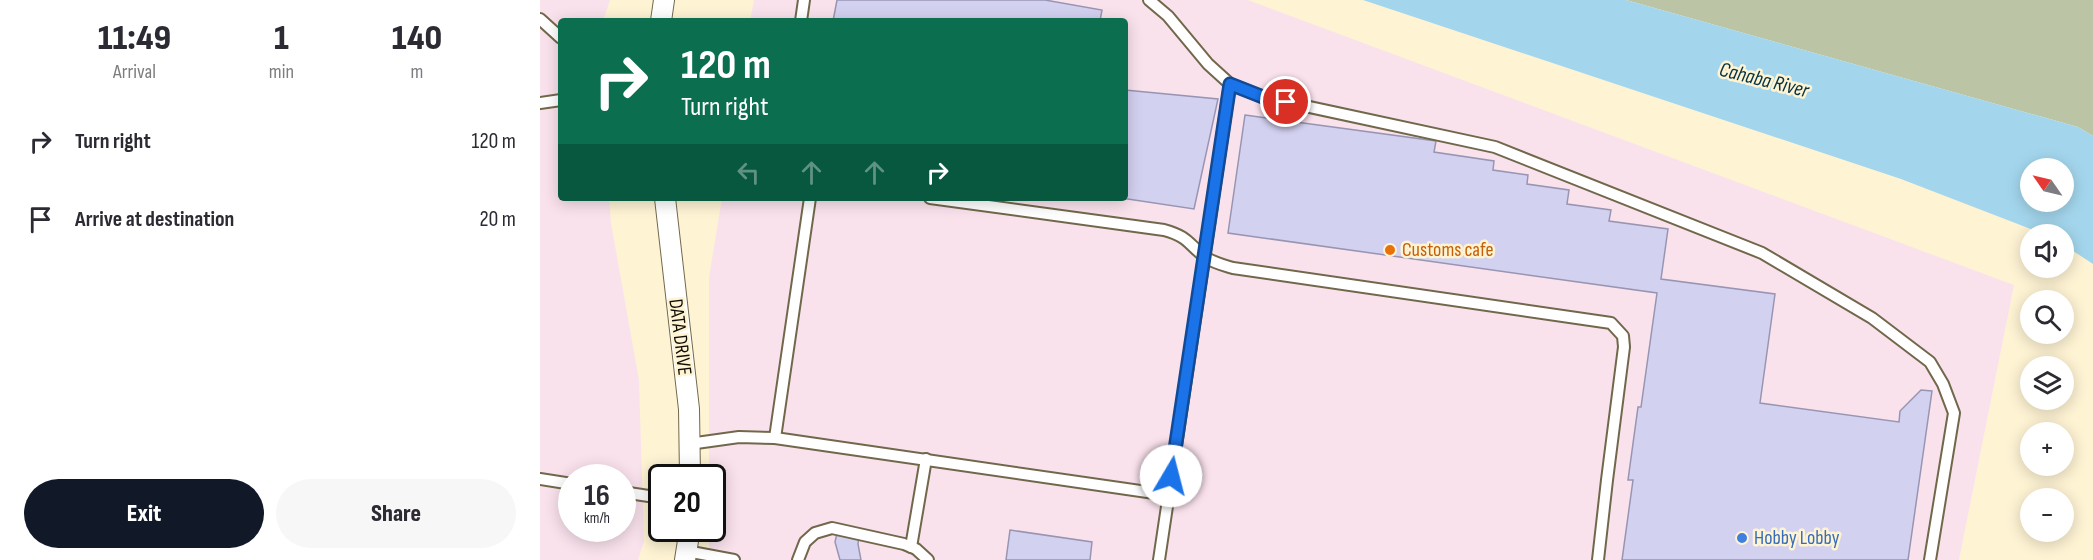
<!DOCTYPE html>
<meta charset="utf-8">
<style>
body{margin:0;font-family:"Sofia Sans Condensed",sans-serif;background:#f7f7f7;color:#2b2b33;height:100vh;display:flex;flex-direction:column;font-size:22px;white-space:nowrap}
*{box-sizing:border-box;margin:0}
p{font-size:20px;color:#7c7c81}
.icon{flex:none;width:33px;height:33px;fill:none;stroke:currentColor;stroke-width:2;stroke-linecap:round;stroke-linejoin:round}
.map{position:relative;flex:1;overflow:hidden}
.panel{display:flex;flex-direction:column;background:#fff;width:540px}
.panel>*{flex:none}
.top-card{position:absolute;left:18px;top:18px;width:570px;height:183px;border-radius:6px;box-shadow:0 3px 15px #0003;background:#0b6e4f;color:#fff;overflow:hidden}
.needle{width:39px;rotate:304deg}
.tools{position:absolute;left:1480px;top:158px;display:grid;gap:12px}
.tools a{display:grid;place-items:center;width:54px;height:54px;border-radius:50%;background:#fff;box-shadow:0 3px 15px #0003;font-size:30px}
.speed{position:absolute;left:18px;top:464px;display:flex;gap:12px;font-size:30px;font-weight:700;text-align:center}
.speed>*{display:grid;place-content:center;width:78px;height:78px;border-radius:50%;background:#fff;box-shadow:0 3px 15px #0003;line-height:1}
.speed small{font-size:15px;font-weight:400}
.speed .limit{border:3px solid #111;border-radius:9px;background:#fff;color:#111}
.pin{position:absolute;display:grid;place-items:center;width:51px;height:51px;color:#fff;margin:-26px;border:3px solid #fff;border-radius:50%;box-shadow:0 2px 6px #0007}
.me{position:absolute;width:66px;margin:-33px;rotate:8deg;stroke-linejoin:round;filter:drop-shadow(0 0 4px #0008)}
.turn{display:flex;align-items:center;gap:21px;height:126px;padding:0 24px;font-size:27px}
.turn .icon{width:78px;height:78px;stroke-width:2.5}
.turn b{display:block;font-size:42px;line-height:51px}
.lanes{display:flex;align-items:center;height:57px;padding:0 24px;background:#0003;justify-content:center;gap:30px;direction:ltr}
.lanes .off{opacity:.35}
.eta{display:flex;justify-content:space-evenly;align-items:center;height:102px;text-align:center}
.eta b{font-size:36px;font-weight:800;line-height:42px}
.primary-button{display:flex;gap:12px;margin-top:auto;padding:12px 24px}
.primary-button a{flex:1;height:69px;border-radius:36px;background:#111827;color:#fff;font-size:24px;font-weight:800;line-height:69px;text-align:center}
.primary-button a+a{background:#f7f7f7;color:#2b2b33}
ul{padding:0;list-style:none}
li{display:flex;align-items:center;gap:18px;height:78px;padding:0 24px}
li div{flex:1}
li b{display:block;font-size:22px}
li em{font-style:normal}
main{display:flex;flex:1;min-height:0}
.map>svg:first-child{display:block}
.commercial{fill:#fae2ed;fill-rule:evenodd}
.green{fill:#bbc5a6}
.water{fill:#a3d6ed;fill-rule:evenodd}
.building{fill:#d3d1f0;stroke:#9895b3;stroke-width:1.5}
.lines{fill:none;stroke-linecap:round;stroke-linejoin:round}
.lane-casing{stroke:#71684c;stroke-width:14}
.street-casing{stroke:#71684c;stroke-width:22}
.lane{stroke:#fff;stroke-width:10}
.street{stroke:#fff;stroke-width:20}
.route-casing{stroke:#114b97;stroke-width:15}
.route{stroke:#1a73e8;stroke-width:10}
.food-dot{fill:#e8710a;stroke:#fef3d3;stroke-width:2}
.shop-dot{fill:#3f7fe0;stroke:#fef3d3;stroke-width:2}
.labels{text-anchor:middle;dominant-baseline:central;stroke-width:5;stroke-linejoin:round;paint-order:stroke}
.food-label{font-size:20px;fill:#c56008;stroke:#fef3d3;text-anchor:start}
.street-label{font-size:20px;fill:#110d04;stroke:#fef3d3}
.shop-label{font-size:20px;fill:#366cbe;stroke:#fef3d3;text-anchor:start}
.water-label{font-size:21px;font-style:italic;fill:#043243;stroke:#fef3d3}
</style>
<main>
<section class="panel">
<div class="eta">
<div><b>11:49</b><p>Arrival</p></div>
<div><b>1</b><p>min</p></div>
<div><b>140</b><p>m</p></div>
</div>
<ul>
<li><svg class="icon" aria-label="right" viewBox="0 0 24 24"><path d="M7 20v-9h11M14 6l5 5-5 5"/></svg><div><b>Turn right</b></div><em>120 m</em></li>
<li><svg class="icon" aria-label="arrive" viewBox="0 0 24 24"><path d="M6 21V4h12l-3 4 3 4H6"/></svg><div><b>Arrive at destination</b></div><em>20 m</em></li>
</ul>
<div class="primary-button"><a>Exit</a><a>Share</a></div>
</section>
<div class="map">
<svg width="1553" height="560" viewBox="0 0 1553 560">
<rect width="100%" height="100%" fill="#fef3d3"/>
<g class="commercial">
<path d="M0,0H70L63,21H21V198H69L71,223L99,380L104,541L98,560H0ZM32,477H82V528H32Z"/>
<path d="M214,0H708L1474,285L1419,560H169V528H172V477H169V277L182,198H585V21H210Z"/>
</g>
<path class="green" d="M1086,0H1553V136L1538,127Z"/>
<path class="water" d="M823,0H1086L1538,127L1553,136V264L1524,245V234H1504L1361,179ZM1491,168H1524V201H1491Z"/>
<g class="building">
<path d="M297,0H505L562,10L560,21H293Z"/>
<path d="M585,90L678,99L654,209L581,198H585Z"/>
<path d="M705,115L896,141L894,152L954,161L953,170L988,175L987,184L1029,190L1027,204L1071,210L1069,221L1128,229L1121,279L1235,294L1220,403L1359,422L1360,411L1381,390L1392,391L1368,560H1082L1093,480H1088L1098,407H1101L1117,293L688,233Z"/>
<path d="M470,530L552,542L550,560H466Z"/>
<path d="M297,533L319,537L318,544L321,560H300L295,542Z"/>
</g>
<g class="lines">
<defs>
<g id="lane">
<path d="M609,0L628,16L668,64L690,84L723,97L955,147L1222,253L1332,318L1390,362L1403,384L1414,413L1390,560"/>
<path d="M0,19L21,38"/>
<path d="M261,21L264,0"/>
<path d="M0,103L21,100"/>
<path d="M390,198L624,230C649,237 647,243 665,257C674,263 683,265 693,268L1071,323L1083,336L1084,347L1067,480L1058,560"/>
<path d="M235,438L270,198"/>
<path d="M149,444L199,437L235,438L628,495"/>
<path d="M0,479L32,484"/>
<path d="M82,492L122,498"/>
<path d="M371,547L386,459"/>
<path d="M146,551L194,560"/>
<path d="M258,560L265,542L275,533L292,528L364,544L376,549L388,560"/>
<path d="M619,560L690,84"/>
</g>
<g id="street">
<path d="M121,21L124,0"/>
<path d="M125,198L149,409L150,477"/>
<path d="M145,560L150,528"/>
</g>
</defs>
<use href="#lane" class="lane-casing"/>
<use href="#street" class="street-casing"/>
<use href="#lane" class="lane"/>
<use href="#street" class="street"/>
</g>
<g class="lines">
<defs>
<path id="route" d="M631,476L690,84L723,97L746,102"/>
</defs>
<use href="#route" class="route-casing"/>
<use href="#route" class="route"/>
</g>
<circle class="food-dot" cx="850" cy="250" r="6"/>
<circle class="shop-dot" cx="1202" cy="538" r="6"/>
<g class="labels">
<g class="food-label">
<text x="862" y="250">Customs cafe</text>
</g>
<g class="street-label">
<text transform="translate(140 337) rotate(83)">DATA DRIVE</text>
</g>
<g class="shop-label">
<text x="1214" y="538">Hobby Lobby</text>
</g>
<g class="water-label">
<text transform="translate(1224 80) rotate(14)">Cahaba River</text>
</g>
</g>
</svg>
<div class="tools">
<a><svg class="needle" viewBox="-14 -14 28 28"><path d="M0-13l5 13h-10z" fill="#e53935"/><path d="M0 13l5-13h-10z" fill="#7c7c81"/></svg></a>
<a><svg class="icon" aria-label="sound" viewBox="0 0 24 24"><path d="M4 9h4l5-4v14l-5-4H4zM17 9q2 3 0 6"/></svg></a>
<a><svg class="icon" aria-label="search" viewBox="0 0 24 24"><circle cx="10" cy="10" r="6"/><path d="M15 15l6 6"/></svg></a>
<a><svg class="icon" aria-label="layers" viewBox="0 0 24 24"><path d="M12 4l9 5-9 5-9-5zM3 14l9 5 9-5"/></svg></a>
<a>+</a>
<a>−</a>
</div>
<div class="speed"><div>16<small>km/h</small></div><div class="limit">20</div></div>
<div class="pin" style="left:746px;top:102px;background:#d93025"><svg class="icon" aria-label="arrive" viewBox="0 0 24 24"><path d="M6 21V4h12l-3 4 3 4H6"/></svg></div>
<svg class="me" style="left:631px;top:476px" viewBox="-20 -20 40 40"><circle r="19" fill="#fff"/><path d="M0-13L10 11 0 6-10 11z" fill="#1a73e8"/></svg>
<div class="top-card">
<div class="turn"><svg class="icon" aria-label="right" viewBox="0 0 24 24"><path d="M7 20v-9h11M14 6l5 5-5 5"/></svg><div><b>120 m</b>Turn right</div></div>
<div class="lanes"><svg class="icon off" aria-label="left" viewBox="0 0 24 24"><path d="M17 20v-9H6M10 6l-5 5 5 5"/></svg><svg class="icon off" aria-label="ahead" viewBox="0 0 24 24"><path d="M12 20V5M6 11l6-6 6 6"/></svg><svg class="icon off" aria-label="ahead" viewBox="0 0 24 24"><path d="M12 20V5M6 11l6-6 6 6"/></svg><svg class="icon" aria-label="right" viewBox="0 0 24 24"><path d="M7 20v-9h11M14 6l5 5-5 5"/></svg></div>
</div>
</div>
</main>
